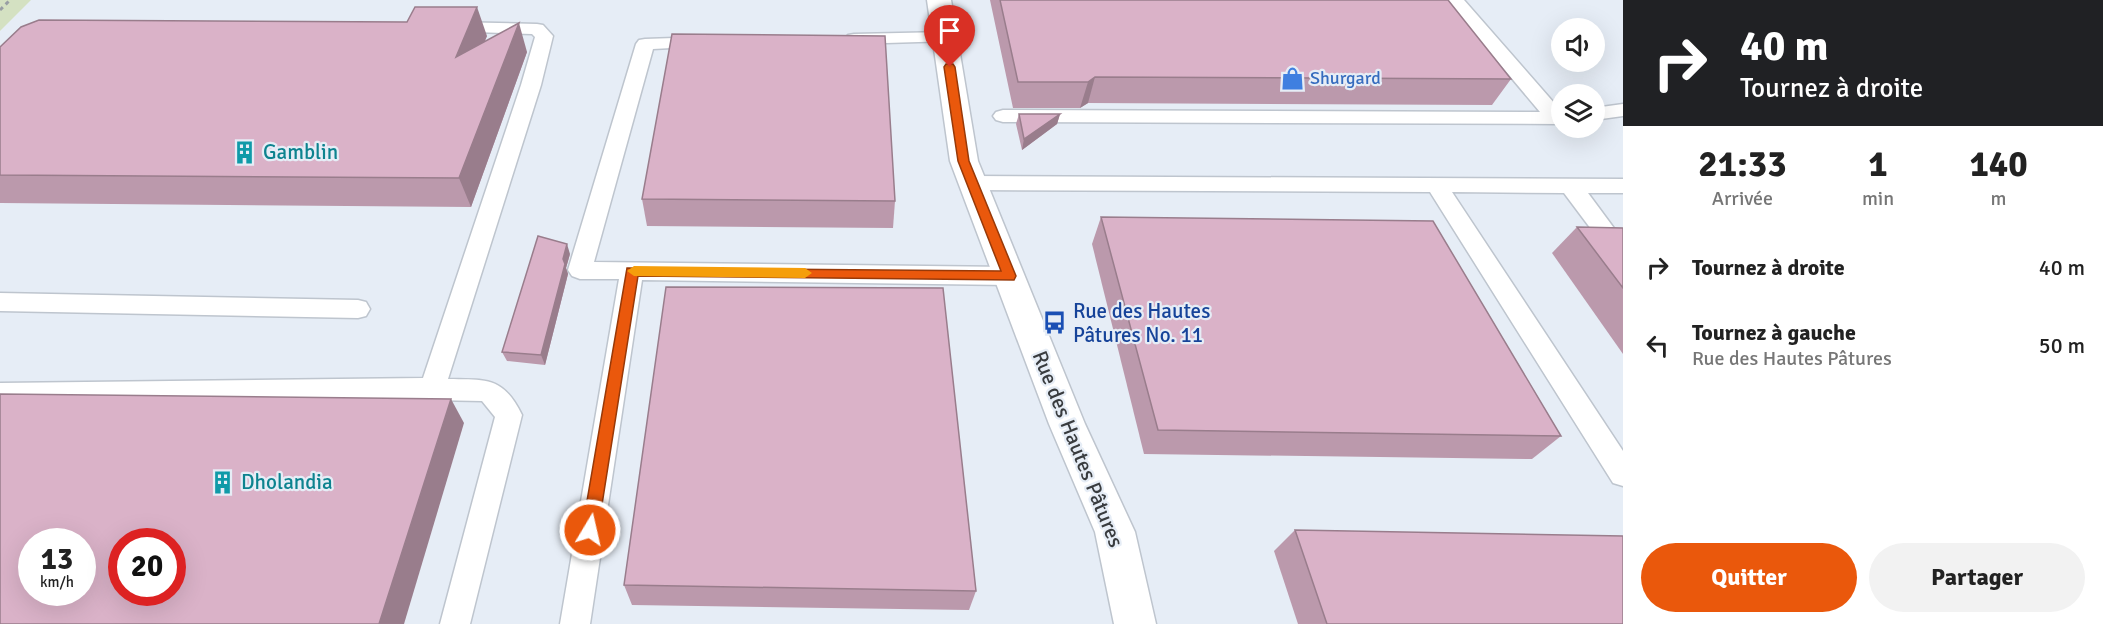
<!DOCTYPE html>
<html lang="fr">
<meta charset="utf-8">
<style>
body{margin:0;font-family:Signika,sans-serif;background:#f2f2f2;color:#222;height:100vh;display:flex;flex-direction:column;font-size:22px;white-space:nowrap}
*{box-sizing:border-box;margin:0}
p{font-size:20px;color:#767676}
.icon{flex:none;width:33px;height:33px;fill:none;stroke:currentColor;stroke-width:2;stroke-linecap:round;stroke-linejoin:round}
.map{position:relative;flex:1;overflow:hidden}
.drawer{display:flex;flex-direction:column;background:#fff;width:480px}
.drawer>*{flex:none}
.top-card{background:#202124;color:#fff;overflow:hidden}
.tools{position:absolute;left:1551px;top:18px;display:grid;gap:12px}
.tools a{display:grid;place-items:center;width:54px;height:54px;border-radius:50%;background:#fff;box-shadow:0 6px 24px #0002;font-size:30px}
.speed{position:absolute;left:18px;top:528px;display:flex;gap:12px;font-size:30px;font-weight:700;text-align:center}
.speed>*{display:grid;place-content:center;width:78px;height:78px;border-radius:50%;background:#fff;box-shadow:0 6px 24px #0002;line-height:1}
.speed small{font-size:15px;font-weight:400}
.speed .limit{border:9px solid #d22;background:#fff;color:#111}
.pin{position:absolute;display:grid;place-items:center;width:51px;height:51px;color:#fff;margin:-62px -26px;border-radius:50% 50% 50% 0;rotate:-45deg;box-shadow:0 0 6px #0007}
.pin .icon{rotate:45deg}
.me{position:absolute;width:66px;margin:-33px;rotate:9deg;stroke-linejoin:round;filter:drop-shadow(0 0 4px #0008)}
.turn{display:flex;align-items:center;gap:21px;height:126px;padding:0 18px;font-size:27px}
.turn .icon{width:78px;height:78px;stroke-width:2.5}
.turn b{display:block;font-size:42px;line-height:51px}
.eta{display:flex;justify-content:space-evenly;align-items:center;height:102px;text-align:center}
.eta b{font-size:36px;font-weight:800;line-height:42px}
.button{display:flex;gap:12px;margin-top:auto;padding:12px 18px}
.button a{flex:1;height:69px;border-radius:36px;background:#ea580c;color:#fff;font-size:24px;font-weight:800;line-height:69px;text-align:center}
.button a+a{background:#f2f2f2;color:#222}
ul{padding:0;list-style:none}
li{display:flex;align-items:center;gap:18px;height:78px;padding:0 18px}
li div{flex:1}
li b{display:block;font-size:22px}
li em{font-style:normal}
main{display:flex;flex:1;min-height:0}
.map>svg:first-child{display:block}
.green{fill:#d4e1c2}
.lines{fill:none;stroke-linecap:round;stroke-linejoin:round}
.lane-casing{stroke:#bec5ce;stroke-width:3}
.street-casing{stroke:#bec5ce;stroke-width:3}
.path{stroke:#989ea4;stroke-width:3;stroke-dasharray:4 4;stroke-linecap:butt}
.lane{fill:#fff;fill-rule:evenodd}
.street{fill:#fff;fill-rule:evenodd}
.wall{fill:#bb99ac}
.shaded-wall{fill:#997d8c}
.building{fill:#dab2c8;stroke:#997d8c;stroke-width:1.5;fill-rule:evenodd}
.route{fill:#ea580c;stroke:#983908;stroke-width:1.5}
.slow{fill:#f59e0b}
.labels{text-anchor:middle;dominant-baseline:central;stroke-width:4.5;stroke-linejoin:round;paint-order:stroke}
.far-shop-label{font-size:18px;fill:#366cbe;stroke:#e6edf6;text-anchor:start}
.culture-label{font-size:21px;fill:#0d838f;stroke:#e6edf6;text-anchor:start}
.transit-label{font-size:21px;fill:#164399;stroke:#e6edf6;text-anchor:start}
.street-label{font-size:21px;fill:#393c3f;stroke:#e6edf6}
</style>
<main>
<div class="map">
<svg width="1623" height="624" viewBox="0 0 1623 624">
<rect width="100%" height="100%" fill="#e6edf6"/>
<path class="green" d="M0,0H31L0,31Z"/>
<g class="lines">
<defs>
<g id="lane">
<path d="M1446,0H1464L1562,112V124L1003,122L996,120L993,116L996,112L1003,110L1540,112Z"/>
<path d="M452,22L537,24L543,25L553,36L541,85L448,379C486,380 503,376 522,415L470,624H440L495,417L482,401L432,400L0,405V383L423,378L521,85L535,37L532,34L446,31L443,27L446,23Z"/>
<path d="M945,32L951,33L954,37L951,41L854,44L848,43L845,39L848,35L854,34Z"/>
<path d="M703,37L709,38L712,42L709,46L653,49L594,262L1009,267L1017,270L1021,276L1017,282L1009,285L642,280L590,624H560L619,279H580L572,276L568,270L636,44L639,40L645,39Z"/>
<path d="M1623,104V116L1594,120V108Z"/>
<path d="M972,176L1623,179V193H1588L1622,239L1619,245L1611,247L1603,245L1564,193L1452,192L1623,451V486L1613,483L1430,192L972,190L965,188L961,183L965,178Z"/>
<path d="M0,293L358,300L366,302L370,309L366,316L358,318L0,311Z"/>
</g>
<path id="street" d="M927,0H951L978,161L1085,424L1135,532L1156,624H1114L1095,532L1049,424L950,161Z"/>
</defs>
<use href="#lane" class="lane-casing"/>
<use href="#street" class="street-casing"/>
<path class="path" d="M0,10L10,0"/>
<use href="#lane" class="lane"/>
<use href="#street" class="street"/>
</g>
<g class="wall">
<path d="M990,0H1448L1511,79L1492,105L1088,103L1080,108H1013Z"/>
<path d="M487,36L484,42L527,52L471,207L0,203V47Z"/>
<path d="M1019,114H1060L1057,124L1022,150L1016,124Z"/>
<path d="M642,199L895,201L893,228L647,226Z"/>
<path d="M1101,217L1561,436L1532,459L1144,454L1092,244Z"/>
<path d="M1577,227L1623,228V354L1552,253Z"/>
<path d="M570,254L566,268L568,274L545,365L507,361L502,352Z"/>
<path d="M1295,530L1623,624H1298L1274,551Z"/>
<path d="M624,585L976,591L969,610L632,605Z"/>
</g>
<g class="shaded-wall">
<path d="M477,7L487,36L466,86L456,57Z"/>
<path d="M519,23L527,52L471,207L459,178Z"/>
<path d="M1095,77L1088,103L1080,108L1088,82Z"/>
<path d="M1060,114L1057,124L1022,150L1024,139Z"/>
<path d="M567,244L570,254L566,268L568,274L545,365L541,355L563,259Z"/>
<path d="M451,399L464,423L404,624H379Z"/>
</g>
<g class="building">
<path d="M1000,0H1448L1511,79L1095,77L1088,82H1018Z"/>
<path d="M415,7H477L456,57L519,23L459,178L0,175V47L21,27L39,20L407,22Z"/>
<path d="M672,34L885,36L895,201L642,199Z"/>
<path d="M1019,114H1060L1024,139Z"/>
<path d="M1101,217L1433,221L1561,436L1158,430Z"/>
<path d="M1577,227L1623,228V288Z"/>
<path d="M538,236L567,244L563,259L565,264L541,355L502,352Z"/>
<path d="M666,287L943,288L976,591L624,585Z"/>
<path d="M0,394L451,399L379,624H0ZM32,542H82V592H32ZM122,542H172V592H122Z"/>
<path d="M1295,530L1623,536V624H1327Z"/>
</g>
<path class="route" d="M946,64H953L955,67L969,161L1016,276L1014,280L638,276L598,530L596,535L590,537L584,535L582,530L627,268L1001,271L958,161L944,67Z"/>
<path class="slow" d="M634,266L805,268L812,273L805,278L634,276L627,271Z"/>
<defs>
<symbol id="shop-bare" viewBox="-9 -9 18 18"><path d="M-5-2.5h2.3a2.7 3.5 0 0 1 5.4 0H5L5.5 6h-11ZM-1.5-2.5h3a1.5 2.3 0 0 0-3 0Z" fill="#3f7fe0" stroke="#e6edf6" stroke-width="2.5" paint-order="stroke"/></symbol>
<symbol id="building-bare" viewBox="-9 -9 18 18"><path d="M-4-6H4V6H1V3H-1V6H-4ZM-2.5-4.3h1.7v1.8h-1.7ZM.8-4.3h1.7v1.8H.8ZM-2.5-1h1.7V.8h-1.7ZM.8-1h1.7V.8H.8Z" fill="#0f9aa8" stroke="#e6edf6" stroke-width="2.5" paint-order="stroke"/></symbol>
<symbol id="bus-bare" viewBox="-9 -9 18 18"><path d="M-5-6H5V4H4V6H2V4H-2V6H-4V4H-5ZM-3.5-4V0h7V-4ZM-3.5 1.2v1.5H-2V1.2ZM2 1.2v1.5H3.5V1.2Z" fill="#1a4fb4" stroke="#e6edf6" stroke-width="2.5" paint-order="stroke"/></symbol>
</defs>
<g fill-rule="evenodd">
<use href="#shop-bare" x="1276" y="62" width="33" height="33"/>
<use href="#building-bare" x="228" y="136" width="33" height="33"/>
<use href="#bus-bare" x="1038" y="306" width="33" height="33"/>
<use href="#building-bare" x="206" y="466" width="33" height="33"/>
</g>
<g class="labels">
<g class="far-shop-label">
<text x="1310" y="78">Shurgard</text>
</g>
<g class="culture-label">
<text x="263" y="152">Gamblin</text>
<text x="241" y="482">Dholandia</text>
</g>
<g class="transit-label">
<text x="1073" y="311">Rue des Hautes<tspan x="1073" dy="24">Pâtures No. 11</tspan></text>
</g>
<g class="street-label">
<text transform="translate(1078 449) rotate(68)">Rue des Hautes Pâtures</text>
</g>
</g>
</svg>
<div class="tools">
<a><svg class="icon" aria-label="sound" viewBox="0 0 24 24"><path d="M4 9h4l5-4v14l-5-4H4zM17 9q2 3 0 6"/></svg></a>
<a><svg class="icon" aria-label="layers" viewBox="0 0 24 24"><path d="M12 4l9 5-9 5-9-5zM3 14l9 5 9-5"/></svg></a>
</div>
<div class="speed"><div>13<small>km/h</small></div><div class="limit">20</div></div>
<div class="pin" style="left:950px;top:67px;background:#d93025"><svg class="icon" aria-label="arrive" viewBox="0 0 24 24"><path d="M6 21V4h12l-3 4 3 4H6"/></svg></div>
<svg class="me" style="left:590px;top:530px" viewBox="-20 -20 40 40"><circle r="17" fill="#ea580c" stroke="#fff" stroke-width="3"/><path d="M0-11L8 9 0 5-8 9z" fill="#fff"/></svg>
</div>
<section class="drawer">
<div class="top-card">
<div class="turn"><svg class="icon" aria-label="right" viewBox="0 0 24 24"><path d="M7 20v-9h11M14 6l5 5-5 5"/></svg><div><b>40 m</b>Tournez à droite</div></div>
</div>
<div class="eta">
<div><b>21:33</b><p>Arrivée</p></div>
<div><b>1</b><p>min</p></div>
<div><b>140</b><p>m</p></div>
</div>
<ul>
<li><svg class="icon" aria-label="right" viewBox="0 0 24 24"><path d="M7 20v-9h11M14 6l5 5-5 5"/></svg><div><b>Tournez à droite</b></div><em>40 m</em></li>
<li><svg class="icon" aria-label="left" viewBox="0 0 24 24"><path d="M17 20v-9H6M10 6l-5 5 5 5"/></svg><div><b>Tournez à gauche</b><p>Rue des Hautes Pâtures</p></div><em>50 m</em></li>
</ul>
<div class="button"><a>Quitter</a><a>Partager</a></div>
</section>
</main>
